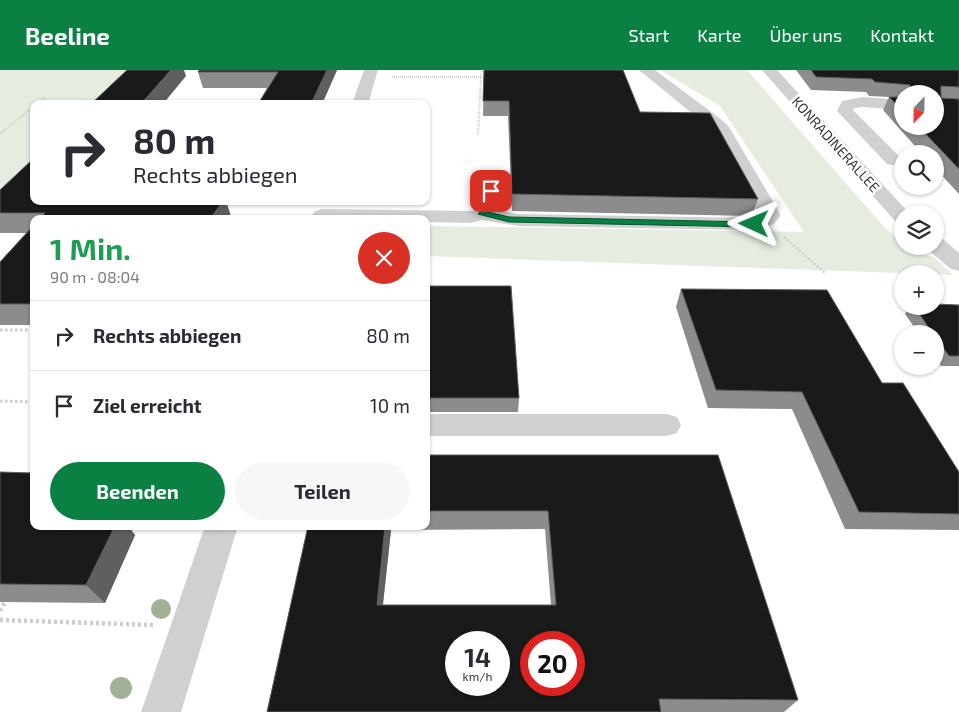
<!DOCTYPE html>
<html lang="de">
<meta charset="utf-8">
<style>
body{margin:0;font-family:"Exo 2",sans-serif;background:#f7f7f7;color:#2b2b33;height:100vh;display:flex;flex-direction:column;font-size:19px;white-space:nowrap}
*{box-sizing:border-box;margin:0}
p{font-size:16px;color:#7c7c81}
.icon{flex:none;width:28px;height:28px;fill:none;stroke:currentColor;stroke-width:2;stroke-linecap:round;stroke-linejoin:round}
.map{position:relative;flex:1;overflow:hidden}
.side{position:absolute;left:30px;top:145px;width:400px;height:315px;display:flex;flex-direction:column;background:#fff;border-radius:10px;box-shadow:0 1px 4px #0004}
.side>*{flex:none}
.top-card{position:absolute;left:30px;top:30px;width:400px;height:105px;border-radius:10px;box-shadow:0 1px 4px #0004;background:#fff;color:#2b2b33;overflow:hidden}
.needle{width:32px;rotate:202deg}
.controls{position:absolute;left:894px;top:15px;display:grid;gap:10px}
.controls a{display:grid;place-items:center;width:50px;height:50px;border-radius:50%;background:#fff;box-shadow:0 1px 4px #0004;font-size:25px}
.speed{position:absolute;left:445px;top:561px;display:flex;gap:10px;font-size:25px;font-weight:700;text-align:center}
.speed>*{display:grid;place-content:center;width:65px;height:65px;border-radius:50%;background:#fff;box-shadow:0 1px 4px #0004;line-height:1}
.speed small{font-size:12px;font-weight:400}
.speed .limit{border:8px solid #d22;background:#fff;color:#111}
.pin{position:absolute;display:grid;place-items:center;width:42px;height:42px;color:#fff;margin:-21px;border-radius:10px;box-shadow:0 2px 8px #0006}
.me{position:absolute;width:55px;margin:-28px;rotate:271deg;stroke-linejoin:round;filter:drop-shadow(0 0 4px #0008)}
.turn{display:flex;align-items:center;gap:18px;height:105px;padding:0 20px;font-size:22px}
.turn .icon{width:65px;height:65px;stroke-width:2.5}
.turn b{display:block;font-size:35px;line-height:42px}
.round{display:grid;place-items:center;flex:none;width:52px;height:52px;border-radius:26px;background:#f7f7f7}
.head{display:flex;align-items:center;justify-content:space-between;height:85px;padding:0 20px}
h1{font-size:30px;font-weight:700;line-height:38px;color:#1e9e55}
.primary-button{display:flex;gap:10px;margin-top:auto;padding:10px 20px}
.primary-button a{flex:1;height:58px;border-radius:30px;background:#0b8043;color:#fff;font-size:20px;font-weight:700;line-height:58px;text-align:center}
.primary-button a+a{background:#f7f7f7;color:#2b2b33}
ul{padding:0;list-style:none}
li{display:flex;align-items:center;gap:15px;height:70px;padding:0 20px;border-top:1px solid #e1e1e2}
li div{flex:1}
li b{display:block;font-size:19px}
li em{font-style:normal}
header{display:flex;align-items:center;gap:30px;box-sizing:border-box;height:70px;padding:0 25px;background:#0b8043;color:#fff}
header strong{font-size:24px}
nav{display:flex;gap:28px;margin-inline-start:auto;font-size:18px}
.map>svg:first-child{display:block}
.green{fill:#e6ecdf}
.lines{fill:none;stroke-linecap:round;stroke-linejoin:round}
.path-far3{stroke:#cdcdcd;stroke-width:2;stroke-dasharray:1 1;stroke-linecap:butt}
.path-far2{stroke:#cdcdcd;stroke-width:2.5;stroke-dasharray:2 2;stroke-linecap:butt}
.path-far1{stroke:#cdcdcd;stroke-width:3;stroke-dasharray:2.5 2.5;stroke-linecap:butt}
.path{stroke:#cdcdcd;stroke-width:4.5;stroke-dasharray:3 3;stroke-linecap:butt}
.minor{fill:#d0d0d0;fill-rule:evenodd}
.tree{fill:#a2b095}
.wall{fill:#8c8c8c;fill-rule:evenodd}
.shaded-wall{fill:#5f5f5f}
.building{fill:#1a1a1a;stroke:#5f5f5f;fill-rule:evenodd}
.route{fill:#0b8043;stroke:#07532c}
.labels{text-anchor:middle;dominant-baseline:central;stroke-width:5;stroke-linejoin:round;paint-order:stroke}
.far-street-label{font-size:14px;fill:#333;stroke:#fff}
</style>
<header>
<strong>Beeline</strong>
<nav><a>Start</a><a>Karte</a><a>Über uns</a><a>Kontakt</a></nav>
</header>
<div class="map">
<svg width="959" height="642" viewBox="0 0 959 642">
<rect width="100%" height="100%" fill="#fff"/>
<g class="green">
<path d="M0,0H123L138,1L104,34H34V103L0,136Z"/>
<path d="M660,0H747L885,158L902,172V176H908L917,183L934,187L953,205L426,186V156L804,162L720,36Z"/>
</g>
<g class="lines">
<g class="path-far3">
<path d="M392,7H481L482,0"/>
<path d="M36,34L44,27"/>
<path d="M0,64L34,36"/>
<path d="M478,65L481,7"/>
</g>
<path class="path-far2" d="M784,167L825,203"/>
<g class="path-far1">
<path d="M0,260H34"/>
<path d="M0,331L34,332"/>
</g>
<g class="path">
<path d="M0,541L5,532"/>
<path d="M0,550L154,555"/>
</g>
<g class="minor">
<path d="M364,0H378L368,34H352Z"/>
<path d="M639,0H655L722,50L729,57L779,142L780,146L774,154L754,160L518,156L482,150L470,153L426,152V149H314L312,145L315,141L322,139L470,141L475,140L481,134V121L484,117L491,115L498,117C503,124 502,134 497,140L518,144L753,148L760,146L716,63Z"/>
<path d="M762,0H777L909,143L902,144V153L895,151Z"/>
<path d="M863,27L902,30V40L863,37L854,38L853,40L899,86L902,90L899,94L893,95L887,94L837,41L842,31Z"/>
<path d="M935,168L943,169L959,183V201L951,199L927,179L926,176H935Z"/>
<path d="M426,344H667L677,347L681,355L677,363L667,366H426Z"/>
<path d="M205,456H238L181,642H141Z"/>
</g>
</g>
<g class="tree">
<circle cx="161" cy="539" r="10"/>
<circle cx="121" cy="618" r="11"/>
</g>
<g class="wall">
<path d="M337,0L322,34H258L267,18H203L198,2Z"/>
<path d="M484,0L640,42L758,129L752,146L512,141L508,46H483Z"/>
<path d="M796,0H959V124L935,98V84H922L883,40L889,27L869,26L866,22L811,20ZM902,24H935V56H902Z"/>
<path d="M0,120L34,131L232,148L34,149V255H0V192L26,163H0Z"/>
<path d="M426,216L519,328L518,342H426Z"/>
<path d="M681,219L882,313L959,402V460L845,459L792,339L708,338L676,237Z"/>
<path d="M959,235V296H941L935,287V264H919L905,244L910,236H935Z"/>
<path d="M426,385H718L798,630L784,642H267L308,456H426ZM545,459L551,535H383L391,460Z"/>
<path d="M0,402L115,456H128L135,465L105,533L0,532Z"/>
</g>
<g class="shaded-wall">
<path d="M171,0H184L186,6L163,34H141Z"/>
<path d="M327,0H337L322,34H311Z"/>
<path d="M223,131H226L232,149H210Z"/>
<path d="M115,456H128L135,465L105,533L86,515Z"/>
<path d="M385,456H390L391,460L381,551L377,535Z"/>
</g>
<g class="building">
<path d="M127,0H171L141,34H91Z"/>
<path d="M199,0H327L311,34H258L278,2H198Z"/>
<path d="M484,0H623L640,42L710,43L758,129L512,124L509,31H483Z"/>
<path d="M811,0H959V17L941,16V28L959,29V99L918,56H935V24H910V15L875,12L872,9L816,7Z"/>
<path d="M889,27H902V40Z"/>
<path d="M34,88V131H223L210,149H39L45,143H0V120Z"/>
<path d="M34,155V234H0V192Z"/>
<path d="M426,216H511L519,328H426Z"/>
<path d="M681,219L827,220L882,313H903L959,402V444L859,442L802,322L716,320Z"/>
<path d="M935,234L959,235V286H949L935,266V264H933L914,236H935Z"/>
<path d="M426,385H718L798,630L659,629L661,642H267L308,456H385L377,535H556L548,441H426ZM456,572H499V615H456ZM531,572H574V615H531Z"/>
<path d="M0,402L34,403V456H115L86,515L0,514Z"/>
</g>
<path class="route" d="M491,118L495,121V135L488,142L509,147L754,152L758,154L754,157L509,152L478,144L487,135V121Z"/>
<g class="labels">
<g class="far-street-label">
<text transform="translate(836 74) rotate(48)">KONRADINERALLEE</text>
</g>
</g>
</svg>
<div class="controls">
<a><svg class="needle" viewBox="-14 -14 28 28"><path d="M0-13l5 13h-10z" fill="#e53935"/><path d="M0 13l5-13h-10z" fill="#7c7c81"/></svg></a>
<a><svg class="icon" aria-label="search" viewBox="0 0 24 24"><circle cx="10" cy="10" r="6"/><path d="M15 15l6 6"/></svg></a>
<a><svg class="icon" aria-label="layers" viewBox="0 0 24 24"><path d="M12 4l9 5-9 5-9-5zM3 14l9 5 9-5"/></svg></a>
<a>+</a>
<a>−</a>
</div>
<div class="speed"><div>14<small>km/h</small></div><div class="limit">20</div></div>
<div class="pin" style="left:491px;top:121px;background:#d93025"><svg class="icon" aria-label="arrive" viewBox="0 0 24 24"><path d="M6 21V4h12l-3 4 3 4H6"/></svg></div>
<svg class="me" style="left:754px;top:154px" viewBox="-20 -20 40 40"><path d="M0-17L14 15 0 8-14 15z" fill="#0b8043" stroke="#fff" stroke-width="4"/></svg>
<div class="top-card">
<div class="turn"><svg class="icon" aria-label="right" viewBox="0 0 24 24"><path d="M7 20v-9h11M14 6l5 5-5 5"/></svg><div><b>80 m</b>Rechts abbiegen</div></div>
</div>
<section class="side">
<div class="head"><div><h1>1 Min.</h1><p>90 m · 08:04</p></div><a class="round" style="background:#d93025;color:#fff"><svg class="icon" aria-label="close" viewBox="0 0 24 24"><path d="M6 6l12 12M18 6L6 18"/></svg></a></div>
<ul>
<li><svg class="icon" aria-label="right" viewBox="0 0 24 24"><path d="M7 20v-9h11M14 6l5 5-5 5"/></svg><div><b>Rechts abbiegen</b></div><em>80 m</em></li>
<li><svg class="icon" aria-label="arrive" viewBox="0 0 24 24"><path d="M6 21V4h12l-3 4 3 4H6"/></svg><div><b>Ziel erreicht</b></div><em>10 m</em></li>
</ul>
<div class="primary-button"><a>Beenden</a><a>Teilen</a></div>
</section>
</div>
